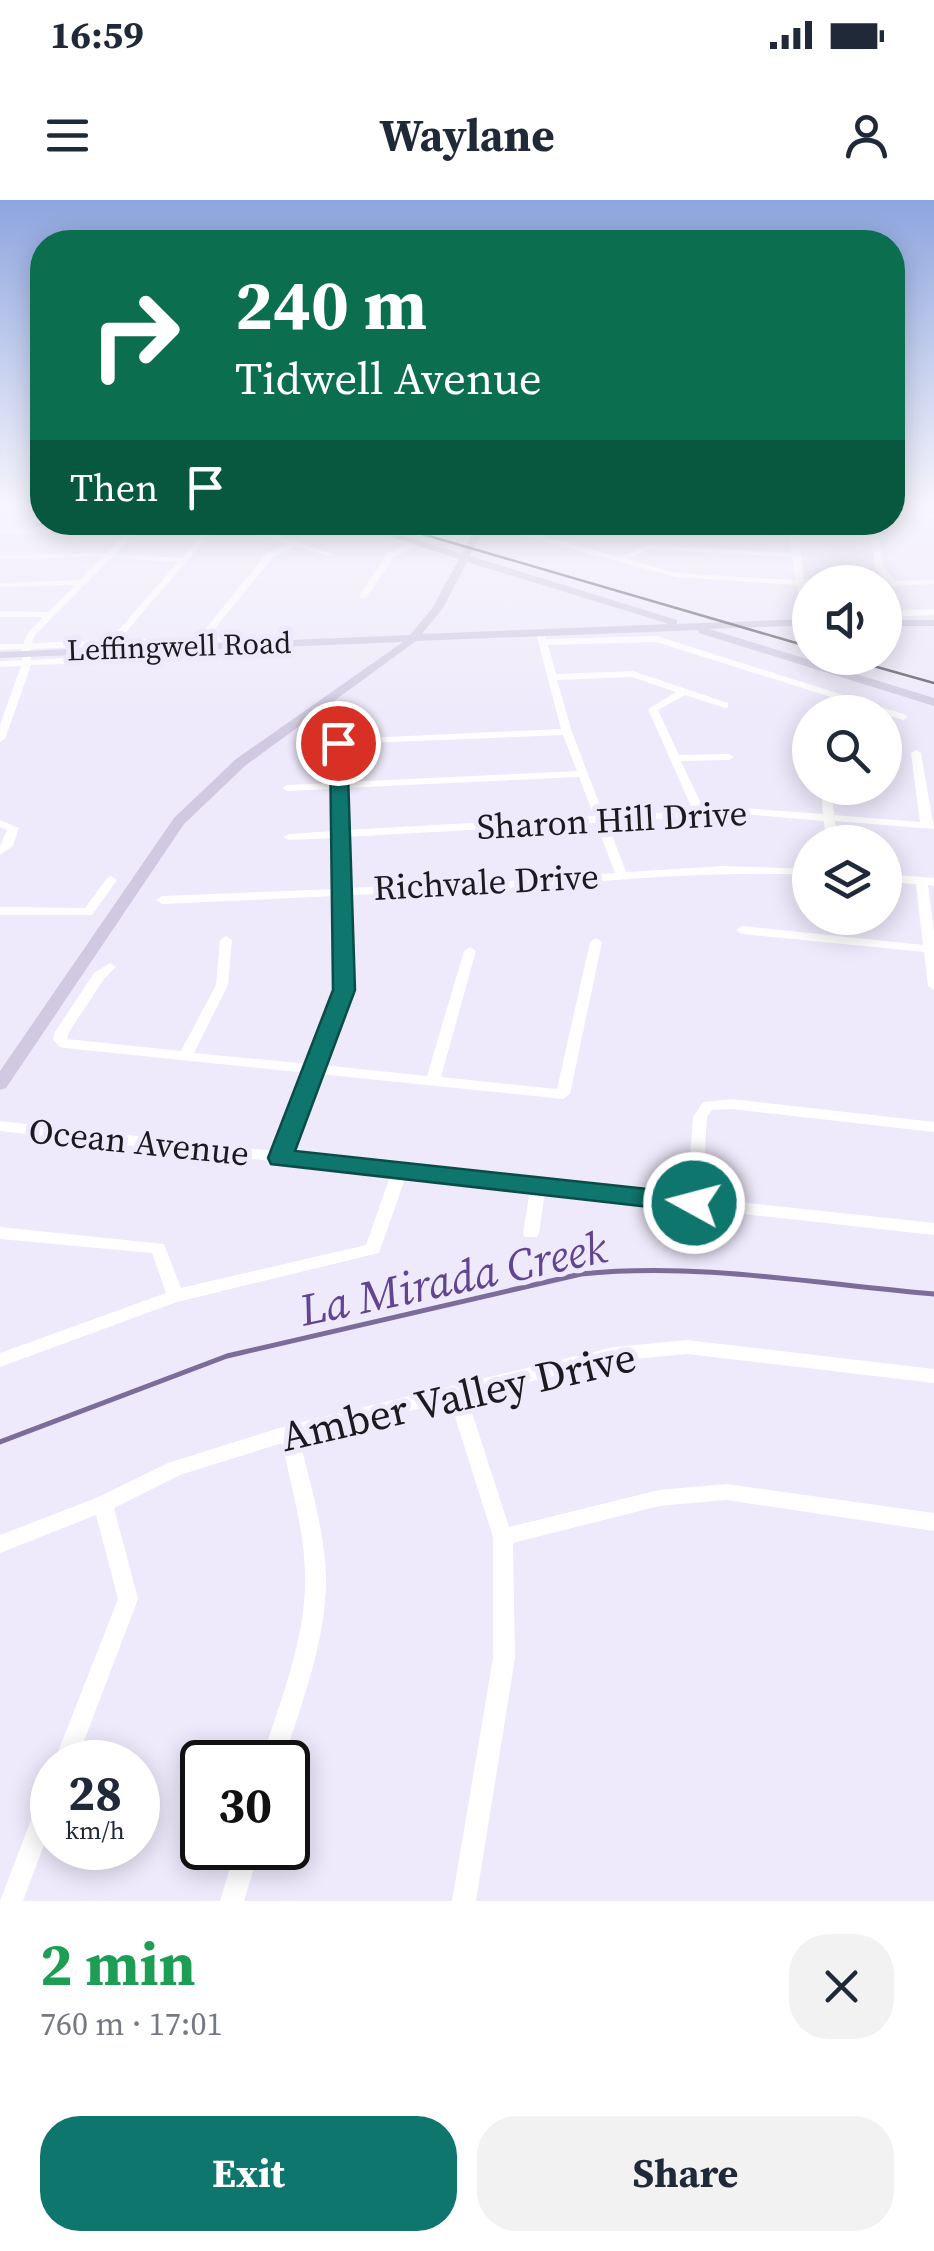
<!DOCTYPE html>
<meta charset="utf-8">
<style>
body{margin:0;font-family:"Source Serif 4",serif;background:#f2f2f3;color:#1f2937;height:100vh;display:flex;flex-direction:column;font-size:38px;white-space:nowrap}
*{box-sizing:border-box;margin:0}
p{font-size:32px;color:#747a83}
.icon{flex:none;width:55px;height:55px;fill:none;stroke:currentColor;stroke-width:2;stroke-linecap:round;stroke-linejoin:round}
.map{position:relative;height:1701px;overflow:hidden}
.panel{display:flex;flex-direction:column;background:#fff;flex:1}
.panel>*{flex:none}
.hud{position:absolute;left:30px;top:30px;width:875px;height:305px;border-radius:40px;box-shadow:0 5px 25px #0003;background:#0b6e4f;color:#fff;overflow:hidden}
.buttons{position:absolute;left:792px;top:365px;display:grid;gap:20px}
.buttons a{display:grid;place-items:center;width:110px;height:110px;border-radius:50%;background:#fff;box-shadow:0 5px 25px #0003;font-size:50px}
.speed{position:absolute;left:30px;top:1540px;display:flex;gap:20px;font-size:50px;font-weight:700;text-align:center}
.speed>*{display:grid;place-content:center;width:130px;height:130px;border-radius:50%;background:#fff;box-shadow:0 5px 25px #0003;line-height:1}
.speed small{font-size:25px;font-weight:400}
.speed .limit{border:5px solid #111;border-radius:15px;background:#fff;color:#111}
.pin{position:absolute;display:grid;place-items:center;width:85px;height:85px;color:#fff;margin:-42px;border:5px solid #fff;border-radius:50%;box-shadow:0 2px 10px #0007}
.me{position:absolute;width:110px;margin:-55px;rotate:277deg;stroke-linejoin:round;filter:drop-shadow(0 0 8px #0008)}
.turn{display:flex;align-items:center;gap:35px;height:210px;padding:0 40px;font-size:45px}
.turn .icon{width:130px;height:130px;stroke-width:2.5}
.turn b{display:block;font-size:70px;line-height:85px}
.then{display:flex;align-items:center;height:95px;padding:0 40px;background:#0003;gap:20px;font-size:38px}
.round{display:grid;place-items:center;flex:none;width:105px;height:105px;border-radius:40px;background:#f2f2f3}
.head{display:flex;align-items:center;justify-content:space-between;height:170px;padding:0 40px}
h1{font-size:60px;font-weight:700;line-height:75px;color:#1e9e55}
.primary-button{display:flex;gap:20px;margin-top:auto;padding:20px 40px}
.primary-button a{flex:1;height:115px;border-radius:40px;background:#0f766e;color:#fff;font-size:40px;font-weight:700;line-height:115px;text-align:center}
.primary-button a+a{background:#f2f2f3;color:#1f2937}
.status{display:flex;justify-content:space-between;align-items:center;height:70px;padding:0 50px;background:#fff;direction:ltr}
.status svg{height:28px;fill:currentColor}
header{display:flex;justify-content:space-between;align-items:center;height:130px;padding:0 40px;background:#fff;font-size:45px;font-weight:700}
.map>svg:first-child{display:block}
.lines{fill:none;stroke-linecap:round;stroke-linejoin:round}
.stream{stroke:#7b6c9a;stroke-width:5}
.minor{fill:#fff;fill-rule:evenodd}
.major{fill:#d0c9e1;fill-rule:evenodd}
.rail{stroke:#56535d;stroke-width:2.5}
.route{fill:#0f766e;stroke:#0a4d48;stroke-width:2.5}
.labels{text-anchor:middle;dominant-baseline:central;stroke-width:10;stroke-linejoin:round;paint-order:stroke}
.far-street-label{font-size:30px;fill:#1c1a20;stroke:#eee9fb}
.street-label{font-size:35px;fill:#1c1a20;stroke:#eee9fb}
.near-street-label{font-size:42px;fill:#1c1a20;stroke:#eee9fb}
.near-water-label{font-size:45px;font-style:italic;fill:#624591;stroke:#eee9fb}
</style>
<div class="status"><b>16:59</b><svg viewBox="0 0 49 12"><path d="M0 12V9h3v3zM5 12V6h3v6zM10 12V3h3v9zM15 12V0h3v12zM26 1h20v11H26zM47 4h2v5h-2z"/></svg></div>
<header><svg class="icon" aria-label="menu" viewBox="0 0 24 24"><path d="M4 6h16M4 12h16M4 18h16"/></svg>Waylane<svg class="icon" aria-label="person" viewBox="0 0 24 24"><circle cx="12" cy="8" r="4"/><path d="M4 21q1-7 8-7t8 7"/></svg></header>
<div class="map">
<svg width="934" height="1701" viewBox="0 0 934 1701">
<rect width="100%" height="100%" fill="#eee9fb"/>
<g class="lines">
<path class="stream" d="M0,1242L227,1156L581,1074C700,1062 816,1084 934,1094"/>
<g class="minor">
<path d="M42,304V308L0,309V305Z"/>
<path d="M892,311L934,314V318L892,315Z"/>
<path d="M137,322H145L115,354L182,358L213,322H220L219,324L251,327L332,354L328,356L296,346L273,357L208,437L245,435L248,436V440L31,449V460L66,458L71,461L66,464L31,465L5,539L0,542V525L21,466L0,467V461L22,460V449L0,450V444H23L29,431L43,417H0V411L48,412L75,385L0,387V383L80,380L102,357L0,359V355L107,353L129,331L0,333V329L133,327ZM215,328L247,331L288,344L267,353L199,437L119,440ZM111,358L178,362L110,440L32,443L36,434Z"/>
<path d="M407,322H419L446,331L476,333L480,335L476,337L445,335Z"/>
<path d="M526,322H534L531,333L619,357L647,345L792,353L790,333L651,322H696L790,329L791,322H797L804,379L821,380L825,382L805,385L810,419L805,420L801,417L797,385L676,377L524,336ZM648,349L792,357L796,380L676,373L627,359Z"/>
<path d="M869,322H877L883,367L895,381L934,380V384L885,386V382H883H887L875,367Z"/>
<path d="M415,341L422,343L394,357L366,398H360L359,396L388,353Z"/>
<path d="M934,409V415L885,417V411Z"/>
<path d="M540,430L544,433L546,439L657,436L906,515L908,517L903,520L839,500L827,512H818L831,497L656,442L548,445L556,474L633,471L728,503V507L725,508L685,495L658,510L679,555L729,554L734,557L729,560L681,561L704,610L743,608L823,614L821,588H831L834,615L920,622L911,553L916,550L921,553L934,629L835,621L837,642H826L824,621L743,614L607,622L626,672L724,666L810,669V675C709,670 610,681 510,688C456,692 402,693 348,695L351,790L322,865L427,876L464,751L470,747L476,751L441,877L557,889L590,742L596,738L602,742L570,894L563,899L319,874L289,953L687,996L693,917L703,902L732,899L934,922V932L732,909L712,910L707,917L702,998L934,1023V1035L545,992L539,1033L537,1037H525L523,1033L530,990L406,976L379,1053L177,1102L0,1167V1153L166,1093L152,1053L0,1039V1027L164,1044L181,1088L366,1045L391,974L0,931V921L275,951L306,873L65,848L60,847L53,840L55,832L94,773L110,763L116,767L104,779L69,832L67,839L181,851L216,785L220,740L226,736L232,740L228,785L194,853L309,864L337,790L336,696L162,704L156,700L162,696L336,689L335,638L289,640L283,637L289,634L335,631L334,589L287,591L282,588L287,585L334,583L333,545L303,546L299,545V541L561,529L536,433ZM632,477L676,492L648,509L693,611L604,616L572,532L557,480ZM563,535L577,571L344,582L343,544ZM579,577L594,616L346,630L344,588ZM596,623L615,673L510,681L347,688L346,637Z"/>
<path d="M0,620L19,628L13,646L0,655V646L7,630L0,627Z"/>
<path d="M885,674L934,678V686L928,685L934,732V790L928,786L924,752L742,734L736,730L742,726L923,745L916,684L885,682Z"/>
<path d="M111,676L117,680L92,715H0V707L85,708L107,678Z"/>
<path d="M687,1140L934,1169V1183L687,1154L614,1161L467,1197L509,1327L659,1290L726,1284L934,1313V1331L726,1300L659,1306L513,1343L515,1458L476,1701H452L493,1458V1337L450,1201L299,1238C310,1283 324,1328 326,1375C327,1439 302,1502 283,1562H261C280,1501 307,1438 305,1373C304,1329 291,1286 282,1243L180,1275L114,1308L138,1399L76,1562H54L118,1399L96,1315L0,1353V1335L96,1298L168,1263L289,1225L614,1147Z"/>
<path d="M52,1583V1623L23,1701H0L44,1586Z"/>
<path d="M236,1648H260L244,1701H220Z"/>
</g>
<g class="major">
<path d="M345,322H360L462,354L478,322H487L470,356L677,420V424L810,419V425L709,429L934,498V506L699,433L698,430L416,441L246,565L184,624L6,888L0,890V871L174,618L236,559L403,442L0,458V452L410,435L433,407L459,359ZM467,362L669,424H670L422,434L443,408Z"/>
<rect x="885" y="420" width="49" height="6"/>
</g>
<g class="rail">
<path d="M381,322L810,447"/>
<path d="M845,458L934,483"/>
</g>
</g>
<linearGradient id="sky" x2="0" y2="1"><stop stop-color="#8da5de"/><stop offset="0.56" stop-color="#f7f5fd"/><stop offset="1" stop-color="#f7f5fd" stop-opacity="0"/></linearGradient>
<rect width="934" height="541" fill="url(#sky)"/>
<path class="route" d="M338,538L347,543L355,790L295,951L694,994L703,996L707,1003L703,1010L694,1012L271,964L268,958L333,790L330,543Z"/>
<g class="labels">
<g class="far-street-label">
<text transform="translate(179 446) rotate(-2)">Leffingwell Road</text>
</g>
<g class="street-label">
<text transform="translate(612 620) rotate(-3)">Sharon Hill Drive</text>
<text transform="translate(486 682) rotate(-3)">Richvale Drive</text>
<text transform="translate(139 942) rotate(6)">Ocean Avenue</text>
</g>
<g class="near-street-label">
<text transform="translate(458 1196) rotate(-13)">Amber Valley Drive</text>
</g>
<g class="near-water-label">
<text transform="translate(453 1078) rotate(-12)">La Mirada Creek</text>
</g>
</g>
</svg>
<div class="buttons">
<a><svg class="icon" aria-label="sound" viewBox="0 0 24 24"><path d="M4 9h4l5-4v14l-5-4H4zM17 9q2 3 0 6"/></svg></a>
<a><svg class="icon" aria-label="search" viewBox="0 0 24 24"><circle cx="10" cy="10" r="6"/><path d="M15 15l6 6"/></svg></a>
<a><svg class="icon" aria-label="layers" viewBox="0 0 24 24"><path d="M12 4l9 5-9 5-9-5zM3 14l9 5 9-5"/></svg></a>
</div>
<div class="speed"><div>28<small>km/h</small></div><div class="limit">30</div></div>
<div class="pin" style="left:338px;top:543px;background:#d93025"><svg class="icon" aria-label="arrive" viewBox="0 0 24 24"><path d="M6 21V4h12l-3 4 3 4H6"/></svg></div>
<svg class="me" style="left:694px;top:1003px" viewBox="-20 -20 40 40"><circle r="17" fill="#0f766e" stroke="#fff" stroke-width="3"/><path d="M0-11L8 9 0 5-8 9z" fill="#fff"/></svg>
<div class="hud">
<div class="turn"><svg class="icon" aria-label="right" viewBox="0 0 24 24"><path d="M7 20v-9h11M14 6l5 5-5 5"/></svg><div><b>240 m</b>Tidwell Avenue</div></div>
<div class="then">Then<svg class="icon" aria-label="arrive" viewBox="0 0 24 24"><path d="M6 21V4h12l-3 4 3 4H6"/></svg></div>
</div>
</div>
<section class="panel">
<div class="head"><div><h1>2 min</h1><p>760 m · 17:01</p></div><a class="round"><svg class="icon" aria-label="close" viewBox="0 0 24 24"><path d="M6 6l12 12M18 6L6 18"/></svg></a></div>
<div class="primary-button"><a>Exit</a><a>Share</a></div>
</section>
